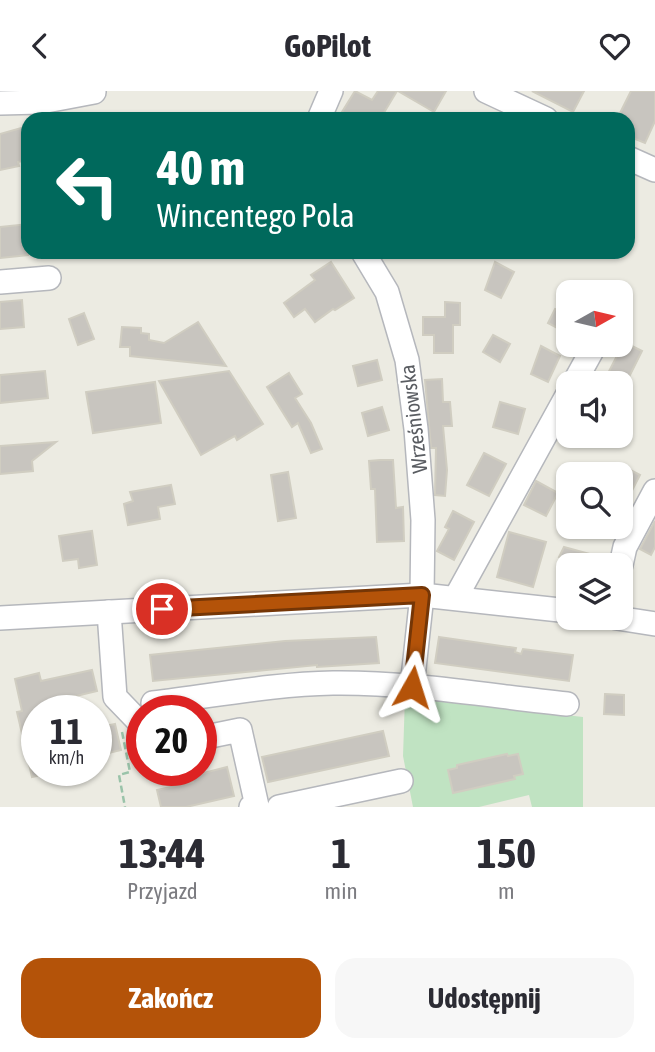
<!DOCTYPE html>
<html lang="pl">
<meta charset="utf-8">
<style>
body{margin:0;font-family:"Asap Condensed",sans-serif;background:#f7f7f7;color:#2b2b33;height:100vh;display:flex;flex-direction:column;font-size:26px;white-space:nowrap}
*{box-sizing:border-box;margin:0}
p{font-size:23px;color:#7c7c81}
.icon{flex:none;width:38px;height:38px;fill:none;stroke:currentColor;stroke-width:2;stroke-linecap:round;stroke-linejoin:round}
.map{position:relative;height:716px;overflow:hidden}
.side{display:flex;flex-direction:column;background:#fff;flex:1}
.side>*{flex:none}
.hud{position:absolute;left:21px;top:21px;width:614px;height:147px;border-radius:21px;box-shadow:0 2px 5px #0004;background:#00695c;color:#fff;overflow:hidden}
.needle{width:46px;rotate:82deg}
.controls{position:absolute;left:556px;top:189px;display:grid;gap:14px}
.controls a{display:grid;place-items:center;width:77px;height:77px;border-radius:14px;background:#fff;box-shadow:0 2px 5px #0004;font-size:35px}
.speed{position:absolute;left:21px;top:604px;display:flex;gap:14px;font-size:35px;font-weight:700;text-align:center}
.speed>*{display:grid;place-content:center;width:91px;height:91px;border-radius:50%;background:#fff;box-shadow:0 2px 5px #0004;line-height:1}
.speed small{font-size:18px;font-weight:400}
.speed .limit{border:10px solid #d22;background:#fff;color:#111}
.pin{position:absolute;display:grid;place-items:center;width:60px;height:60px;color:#fff;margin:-30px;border:4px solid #fff;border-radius:50%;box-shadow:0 2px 7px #0007}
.me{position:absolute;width:77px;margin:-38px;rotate:6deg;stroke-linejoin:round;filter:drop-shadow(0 0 5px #0008)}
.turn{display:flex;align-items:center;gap:24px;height:147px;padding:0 21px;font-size:32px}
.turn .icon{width:91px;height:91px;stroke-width:2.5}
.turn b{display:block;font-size:49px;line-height:60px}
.eta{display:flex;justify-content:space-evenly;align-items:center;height:119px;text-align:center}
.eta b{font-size:42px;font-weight:700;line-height:49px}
.action{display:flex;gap:14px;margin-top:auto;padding:14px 21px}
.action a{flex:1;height:80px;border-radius:21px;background:#b45309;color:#fff;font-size:28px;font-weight:700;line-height:80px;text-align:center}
.action a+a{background:#f7f7f7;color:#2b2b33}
header{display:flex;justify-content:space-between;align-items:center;height:91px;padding:0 21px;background:#fff;font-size:32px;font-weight:700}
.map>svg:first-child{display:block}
.green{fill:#c0e3c2}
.building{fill:#c8c5bf;stroke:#d0cdc1;stroke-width:2}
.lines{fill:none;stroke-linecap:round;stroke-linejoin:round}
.minor-casing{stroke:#b5b7bc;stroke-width:26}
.path{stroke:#9ac3a9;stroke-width:2.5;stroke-dasharray:7 3.5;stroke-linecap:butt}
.minor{stroke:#fff;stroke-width:23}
.route-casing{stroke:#753606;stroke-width:18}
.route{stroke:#b45309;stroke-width:12}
.labels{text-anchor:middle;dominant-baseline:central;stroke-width:5;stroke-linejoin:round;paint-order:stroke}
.street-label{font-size:21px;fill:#5a5d62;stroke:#fff}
</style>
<header><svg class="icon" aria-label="back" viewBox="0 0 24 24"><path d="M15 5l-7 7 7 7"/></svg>GoPilot<svg class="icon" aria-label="heart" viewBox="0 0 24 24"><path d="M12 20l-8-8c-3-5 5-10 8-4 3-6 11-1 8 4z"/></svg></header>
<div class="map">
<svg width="655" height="716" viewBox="0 0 655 716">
<rect width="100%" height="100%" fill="#ecebe2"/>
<path class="green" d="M405,606L583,626V716H532L529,704L479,716H413L403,665Z"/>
<g class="building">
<path d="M355,0L372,9L378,0H397L382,25L377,22L373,28H353L342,21Z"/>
<path d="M398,0H446L434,21Z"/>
<path d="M532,0H584L573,21Z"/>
<path d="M631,0H655V30L645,52L628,45V28H617Z"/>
<path d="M28,35V69L18,71L19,75L0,79V43Z"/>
<path d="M28,133V164L0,167V136Z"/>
<path d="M331,171L354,207L335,219L333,218L315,231L305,218L294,226L284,212L315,189L311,184Z"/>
<path d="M495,171L514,181L501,207L485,199Z"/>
<path d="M22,209L24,236L0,238V211Z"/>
<path d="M445,211L460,212V234H453V262H434V244H423V226H445Z"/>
<path d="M555,218L569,225V243L548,232Z"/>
<path d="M84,222L94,248L78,254L69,228Z"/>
<path d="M198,231L226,275L130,265V256H120L122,236L141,237V242L149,243V249L164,252Z"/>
<path d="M493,244L510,253L500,271L483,261Z"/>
<path d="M624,251L642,260L626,292H603Z"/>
<path d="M541,255L560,265L548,291L531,283Z"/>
<path d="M377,269L382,289L358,295L353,275Z"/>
<path d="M45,280L48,307L0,312V284Z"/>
<path d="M229,280L263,333L237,349L235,345L201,364L159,290Z"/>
<path d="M289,282L302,303L295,307L311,332L322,358L311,362L298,332L292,336L267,296Z"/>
<path d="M442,288L443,311H450L452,335H443L447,379L445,405L435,404L436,357H431L425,289Z"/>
<path d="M155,291L161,332L93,342L86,301Z"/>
<path d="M500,311L525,318L518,343L493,336Z"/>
<path d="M382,316L389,339L368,345L362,322Z"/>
<path d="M56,351L32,370L33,380L0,383V355Z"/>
<path d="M484,362L506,373L489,405L467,394Z"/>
<path d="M380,369H393L396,417L403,416L404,450L377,451L375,398H371L369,370Z"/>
<path d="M621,374L640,384L621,421Z"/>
<path d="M288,381L296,427L278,430L271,384Z"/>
<path d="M536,390L558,402L546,425L524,414Z"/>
<path d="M171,394L175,413L158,416L160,428L128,434L124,413L133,410L130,401Z"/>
<path d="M453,420L474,431L454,469L437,460L449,438L445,436Z"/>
<path d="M655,430V456L651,464L640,458Z"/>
<path d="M92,440L97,474L79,477L78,468L63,470L59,445Z"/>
<path d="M509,441L546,451L533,496L497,486Z"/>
<path d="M564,456L608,468L607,474H574L559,466Z"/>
<path d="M376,546L379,572L317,576V574L153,590L150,564L285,550Z"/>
<path d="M439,546L516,557L515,561L521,563L523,558L573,564L569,590L435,572Z"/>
<path d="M92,579L97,600L59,609V612L43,615L44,620H37V685L32,686L17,621L22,620L15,588L39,582L41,590Z"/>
<path d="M605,603L624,604V624L604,623Z"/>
<path d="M115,633L121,659L96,665V637Z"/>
<path d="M383,640L389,665L268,691L262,666Z"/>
<path d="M507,663L508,665L518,663L523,683L514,685L515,688L453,702L448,679L457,677V674Z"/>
<path d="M227,676L234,705L186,716H161L157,699L193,691L192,685Z"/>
</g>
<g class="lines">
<defs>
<g id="minor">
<path d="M486,0L546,28"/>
<path d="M0,12L41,11L94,1"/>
<path d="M319,28L331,0"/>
<path d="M628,67L655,79"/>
<path d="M363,161L387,201L407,269L416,338L423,429L422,504L412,596"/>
<path d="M0,191L49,187"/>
<path d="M574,292L595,254"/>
<path d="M621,474L625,456L655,400"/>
<path d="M456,506L569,301"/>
<path d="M109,521L115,606L142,634"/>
<path d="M0,527L422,504L569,520"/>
<path d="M617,527L655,533"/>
<path d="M153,612C213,605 273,593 333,592C411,591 490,605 567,613"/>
<path d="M201,647L240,639L257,715L251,716"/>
<path d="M279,716L401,690"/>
</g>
</defs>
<use href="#minor" class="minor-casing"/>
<path class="path" d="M122,641L130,681L119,684L125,716"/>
<use href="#minor" class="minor"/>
</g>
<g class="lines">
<defs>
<path id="route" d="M162,518L422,504L412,596"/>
</defs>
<use href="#route" class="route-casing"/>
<use href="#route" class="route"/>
</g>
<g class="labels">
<g class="street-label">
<text transform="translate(413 328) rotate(-97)">Wrześniowska</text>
</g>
</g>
</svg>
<div class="controls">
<a><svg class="needle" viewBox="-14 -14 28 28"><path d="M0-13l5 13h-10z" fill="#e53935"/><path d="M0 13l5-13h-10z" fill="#7c7c81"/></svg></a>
<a><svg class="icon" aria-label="sound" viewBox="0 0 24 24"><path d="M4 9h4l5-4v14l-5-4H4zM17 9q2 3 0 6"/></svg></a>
<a><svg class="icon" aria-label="search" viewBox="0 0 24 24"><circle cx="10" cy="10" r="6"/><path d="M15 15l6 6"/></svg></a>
<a><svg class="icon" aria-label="layers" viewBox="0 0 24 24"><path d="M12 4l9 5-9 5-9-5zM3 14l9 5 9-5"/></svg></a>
</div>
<div class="speed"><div>11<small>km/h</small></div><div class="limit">20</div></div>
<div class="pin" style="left:162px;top:518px;background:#d93025"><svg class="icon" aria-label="arrive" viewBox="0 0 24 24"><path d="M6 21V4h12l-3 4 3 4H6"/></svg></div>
<svg class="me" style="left:412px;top:596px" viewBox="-20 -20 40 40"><path d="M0-17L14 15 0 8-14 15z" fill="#b45309" stroke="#fff" stroke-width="4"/></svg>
<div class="hud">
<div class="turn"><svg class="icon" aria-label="left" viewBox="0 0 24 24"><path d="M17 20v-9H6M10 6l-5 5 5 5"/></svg><div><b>40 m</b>Wincentego Pola</div></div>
</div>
</div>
<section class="side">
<div class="eta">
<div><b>13:44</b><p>Przyjazd</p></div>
<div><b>1</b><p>min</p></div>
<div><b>150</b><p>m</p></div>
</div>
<div class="action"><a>Zakończ</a><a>Udostępnij</a></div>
</section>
